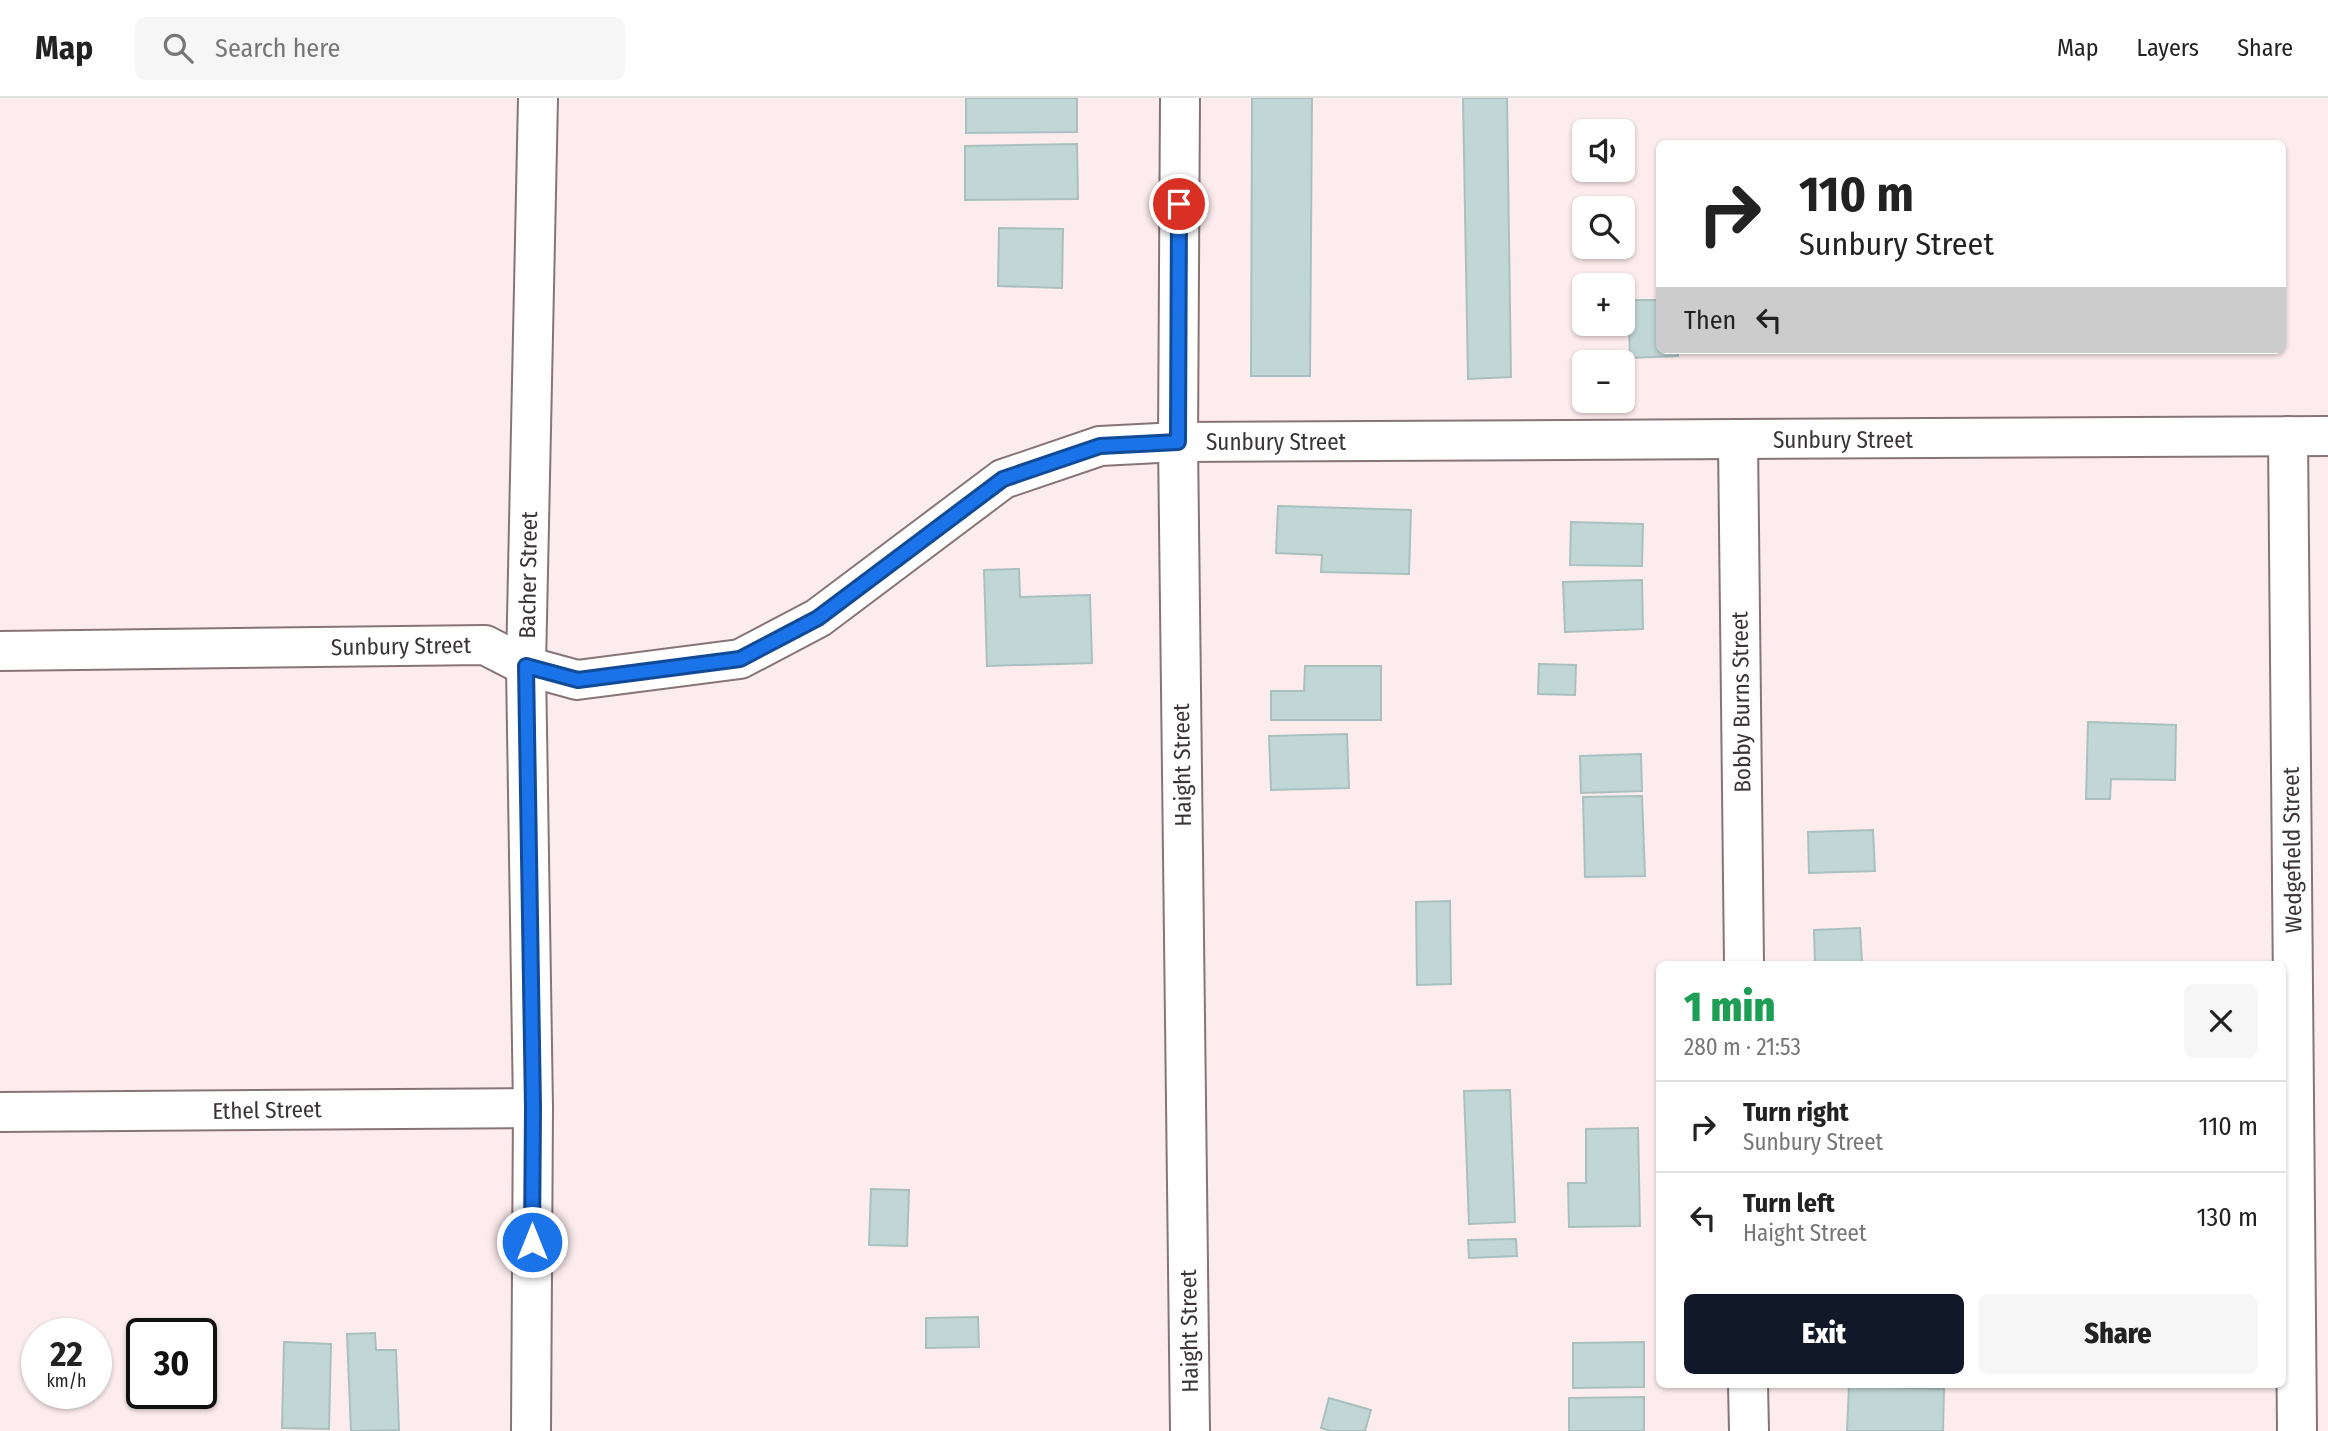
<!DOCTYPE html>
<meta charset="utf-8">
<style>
body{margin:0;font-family:"Fira Sans Condensed",sans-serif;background:#f6f6f6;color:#222;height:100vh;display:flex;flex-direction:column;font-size:26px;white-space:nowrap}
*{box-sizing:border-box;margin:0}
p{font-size:23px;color:#767676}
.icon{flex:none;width:38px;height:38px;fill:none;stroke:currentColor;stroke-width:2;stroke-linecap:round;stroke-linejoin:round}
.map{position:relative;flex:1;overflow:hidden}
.sheet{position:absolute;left:1656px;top:863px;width:630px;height:427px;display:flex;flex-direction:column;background:#fff;border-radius:10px;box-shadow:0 2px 5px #0004}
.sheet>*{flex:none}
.guide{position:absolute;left:1656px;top:42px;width:630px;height:214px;border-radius:10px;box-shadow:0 2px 5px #0004;background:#fff;color:#222;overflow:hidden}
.tools{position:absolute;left:1572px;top:21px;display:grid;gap:14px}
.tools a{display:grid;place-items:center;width:63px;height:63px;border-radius:10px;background:#fff;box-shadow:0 2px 5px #0004;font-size:35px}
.speed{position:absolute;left:21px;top:1220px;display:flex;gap:14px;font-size:35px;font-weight:700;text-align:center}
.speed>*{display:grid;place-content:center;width:91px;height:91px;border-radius:50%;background:#fff;box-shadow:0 2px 5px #0004;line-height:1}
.speed small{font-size:18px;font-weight:400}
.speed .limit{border:4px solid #111;border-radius:10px;background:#fff;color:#111}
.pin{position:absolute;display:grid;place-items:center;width:60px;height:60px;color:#fff;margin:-30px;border:4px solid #fff;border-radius:50%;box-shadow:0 2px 7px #0007}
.me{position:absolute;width:77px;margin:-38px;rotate:0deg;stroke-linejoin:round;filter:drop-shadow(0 0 5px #0008)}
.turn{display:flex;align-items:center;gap:24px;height:147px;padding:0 28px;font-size:32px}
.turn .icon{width:91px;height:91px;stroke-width:2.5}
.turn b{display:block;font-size:49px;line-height:60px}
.then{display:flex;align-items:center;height:66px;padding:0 28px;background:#0003;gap:14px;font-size:26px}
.round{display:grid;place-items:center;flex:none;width:74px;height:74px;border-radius:10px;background:#f6f6f6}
.summary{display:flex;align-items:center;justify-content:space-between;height:119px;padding:0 28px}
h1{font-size:42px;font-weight:800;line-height:52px;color:#1e9e55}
.button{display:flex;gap:14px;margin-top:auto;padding:14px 28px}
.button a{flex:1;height:80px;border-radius:10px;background:#111827;color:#fff;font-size:28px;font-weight:800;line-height:80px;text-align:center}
.button a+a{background:#f6f6f6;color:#222}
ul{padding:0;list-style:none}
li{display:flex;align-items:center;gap:21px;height:91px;padding:0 28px;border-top:2px solid #e0e0e0}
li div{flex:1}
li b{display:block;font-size:26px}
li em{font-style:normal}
header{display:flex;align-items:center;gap:42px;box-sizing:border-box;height:98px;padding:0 35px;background:#fff;border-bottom:2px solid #e0e0e0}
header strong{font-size:33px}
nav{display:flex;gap:38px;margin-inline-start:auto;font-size:24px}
.search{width:490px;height:63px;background:#f6f6f6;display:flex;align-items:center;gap:18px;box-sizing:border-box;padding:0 24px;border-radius:10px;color:#767676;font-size:26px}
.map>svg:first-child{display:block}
.building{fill:#c1d7d5;stroke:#aac0be;stroke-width:2}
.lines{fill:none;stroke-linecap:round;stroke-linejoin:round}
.street-casing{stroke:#877476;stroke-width:42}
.secondary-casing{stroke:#877476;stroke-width:42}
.street{stroke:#fff;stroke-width:38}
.secondary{stroke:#fff;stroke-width:38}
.route-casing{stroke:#114b97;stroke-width:18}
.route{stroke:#1a73e8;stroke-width:12}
.labels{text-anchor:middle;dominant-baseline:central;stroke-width:6;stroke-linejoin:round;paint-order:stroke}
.street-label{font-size:23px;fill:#3b3334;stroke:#fff}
</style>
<header>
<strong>Map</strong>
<div class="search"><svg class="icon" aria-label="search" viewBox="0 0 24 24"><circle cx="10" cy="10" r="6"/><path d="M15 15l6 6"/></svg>Search here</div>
<nav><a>Map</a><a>Layers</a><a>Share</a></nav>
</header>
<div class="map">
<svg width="2328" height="1333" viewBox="0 0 2328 1333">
<rect width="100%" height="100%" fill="#fdecee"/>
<g class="building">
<path d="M966,0H1077V34L966,35Z"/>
<path d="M1252,0H1312L1310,278H1251Z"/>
<path d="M1463,0H1507L1511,279L1468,281Z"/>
<path d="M1077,46L1078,101L965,102V48Z"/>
<path d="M999,130L1063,131L1062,190L998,188Z"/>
<path d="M1628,202H1659V252H1678V258L1630,260Z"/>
<path d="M1278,408L1411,412L1409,476L1321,474L1322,457L1276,455Z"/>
<path d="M1571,424L1643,426L1642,468L1570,467Z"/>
<path d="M1019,471L1020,499L1090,497L1092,565L987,568L984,472Z"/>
<path d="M1642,482L1643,531L1565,534L1563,484Z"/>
<path d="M1539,566L1576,567L1575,597L1538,596Z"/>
<path d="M1305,568H1381V622H1271V593H1304Z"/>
<path d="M2088,624L2176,627L2175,682L2111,681L2110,701H2086Z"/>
<path d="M1347,636L1349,690L1271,692L1269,638Z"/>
<path d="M1641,656L1642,693L1581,695L1580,658Z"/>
<path d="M1642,698L1645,778L1585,779L1583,699Z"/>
<path d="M1873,732L1875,773L1809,775L1808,734Z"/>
<path d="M1450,803L1451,886L1417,887L1416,804Z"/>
<path d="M1860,830L1862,864L1815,866L1814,832Z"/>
<path d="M1510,992L1515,1124L1469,1126L1464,993Z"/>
<path d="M1638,1030L1640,1128L1569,1129L1568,1085H1586V1031Z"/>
<path d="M871,1091L909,1092L907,1148L869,1147Z"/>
<path d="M1516,1141L1517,1158L1469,1160L1468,1142Z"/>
<path d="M978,1219L979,1249L926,1250V1220Z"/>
<path d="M375,1235L376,1252H396L399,1332L351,1333L347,1236Z"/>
<path d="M284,1244L331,1246L329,1331L282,1330Z"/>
<path d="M1644,1244V1289L1573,1290V1245Z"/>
<path d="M1849,1288L1944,1291L1943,1333H1847Z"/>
<path d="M1644,1299V1333H1569V1300Z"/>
<path d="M1329,1300L1371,1312L1365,1333H1331L1321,1330Z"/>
</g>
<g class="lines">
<defs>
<g id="street">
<path d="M1180,0L1178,344L1190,1333"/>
<path d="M2288,338L2297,1333"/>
<path d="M1738,343L1744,866"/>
<path d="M0,1014L533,1010"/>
<path d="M1748,1286L1749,1333"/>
<path d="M531,1333L533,1010L526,568L538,0"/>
</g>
<path id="secondary" d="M0,553L485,547L526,568L577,582L740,561L818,520L1003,381L1100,348L1178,344L2328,338"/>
</defs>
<use href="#street" class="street-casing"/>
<use href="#secondary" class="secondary-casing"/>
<use href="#street" class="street"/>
<use href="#secondary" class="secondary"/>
</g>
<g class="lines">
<defs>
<path id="route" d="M532,1144L533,1010L526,568L578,582L740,561L818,520L1003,381L1100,348L1178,344L1179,106"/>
</defs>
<use href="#route" class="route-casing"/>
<use href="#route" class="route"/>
</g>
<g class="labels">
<g class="street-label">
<text x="1843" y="342">Sunbury Street</text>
<text x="1276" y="344">Sunbury Street</text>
<text transform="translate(528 477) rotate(-89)">Bacher Street</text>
<text transform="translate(401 548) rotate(-1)">Sunbury Street</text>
<text transform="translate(1741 604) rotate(-91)">Bobby Burns Street</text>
<text transform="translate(1182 667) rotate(-91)">Haight Street</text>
<text transform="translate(2292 752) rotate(-91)">Wedgefield Street</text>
<text transform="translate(267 1012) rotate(-1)">Ethel Street</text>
<text transform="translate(1189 1233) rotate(-91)">Haight Street</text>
</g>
</g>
</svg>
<div class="tools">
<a><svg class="icon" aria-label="sound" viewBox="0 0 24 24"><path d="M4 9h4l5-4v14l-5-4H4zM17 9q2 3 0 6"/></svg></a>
<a><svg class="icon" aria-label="search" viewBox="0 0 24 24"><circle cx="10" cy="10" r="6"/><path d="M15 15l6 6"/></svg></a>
<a>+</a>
<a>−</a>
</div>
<div class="speed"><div>22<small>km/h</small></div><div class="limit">30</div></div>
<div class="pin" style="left:1179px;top:106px;background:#d93025"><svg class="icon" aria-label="arrive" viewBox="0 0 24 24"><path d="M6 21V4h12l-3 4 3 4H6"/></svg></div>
<svg class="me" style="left:532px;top:1144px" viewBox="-20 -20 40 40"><circle r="17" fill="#1a73e8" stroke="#fff" stroke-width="3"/><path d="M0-11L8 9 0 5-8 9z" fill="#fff"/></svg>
<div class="guide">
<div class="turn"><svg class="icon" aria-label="right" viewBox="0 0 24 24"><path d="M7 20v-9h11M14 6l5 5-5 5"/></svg><div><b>110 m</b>Sunbury Street</div></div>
<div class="then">Then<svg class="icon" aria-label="left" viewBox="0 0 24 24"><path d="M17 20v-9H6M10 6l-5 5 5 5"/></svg></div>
</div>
<section class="sheet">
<div class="summary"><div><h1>1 min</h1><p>280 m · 21:53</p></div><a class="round"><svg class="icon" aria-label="close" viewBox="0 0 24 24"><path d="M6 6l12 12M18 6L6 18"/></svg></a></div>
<ul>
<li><svg class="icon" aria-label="right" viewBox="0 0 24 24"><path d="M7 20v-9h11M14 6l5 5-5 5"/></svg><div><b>Turn right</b><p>Sunbury Street</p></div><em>110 m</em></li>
<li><svg class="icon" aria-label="left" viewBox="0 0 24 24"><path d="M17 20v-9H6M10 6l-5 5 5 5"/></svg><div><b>Turn left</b><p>Haight Street</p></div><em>130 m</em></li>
</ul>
<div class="button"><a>Exit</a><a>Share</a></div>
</section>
</div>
